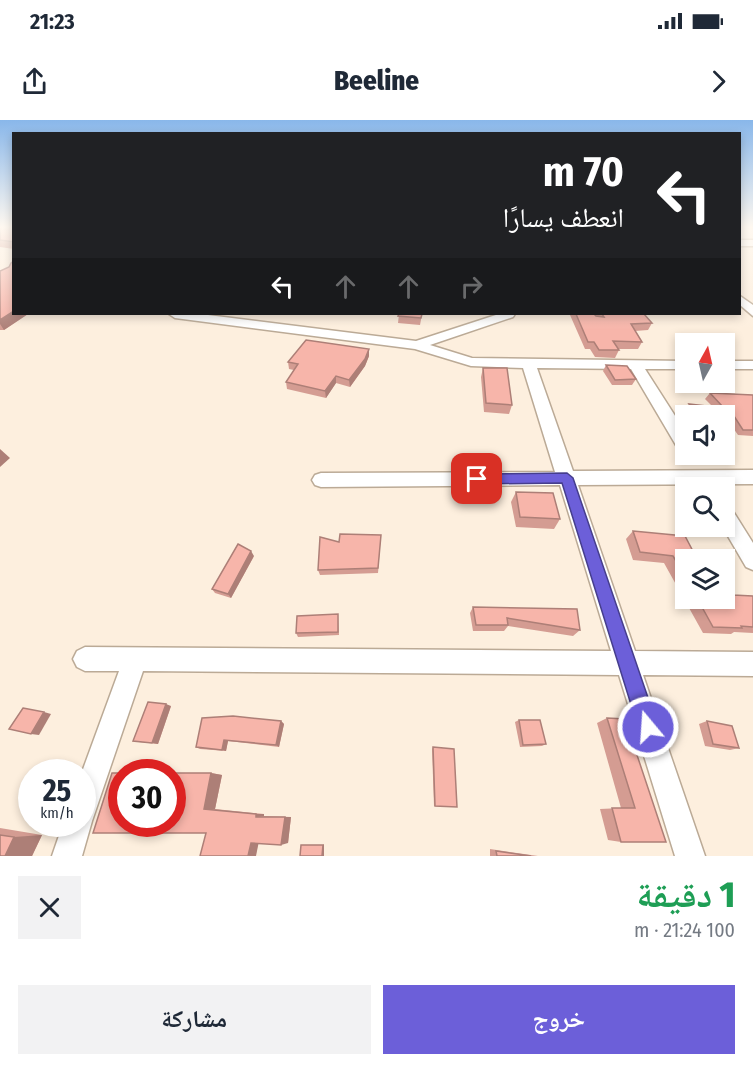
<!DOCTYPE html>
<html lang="ar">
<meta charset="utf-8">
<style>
body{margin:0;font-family:"Fira Sans Condensed","Noto Naskh Arabic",sans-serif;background:#f2f2f3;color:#1f2937;direction:rtl;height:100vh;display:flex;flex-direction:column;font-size:22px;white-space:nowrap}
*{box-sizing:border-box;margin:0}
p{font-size:20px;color:#747a83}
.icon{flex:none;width:33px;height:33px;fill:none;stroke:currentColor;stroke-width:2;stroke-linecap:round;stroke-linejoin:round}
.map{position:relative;height:736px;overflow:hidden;direction:ltr}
.sheet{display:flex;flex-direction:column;background:#fff;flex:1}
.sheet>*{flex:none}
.banner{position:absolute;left:12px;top:12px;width:729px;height:183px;border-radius:0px;box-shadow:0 3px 9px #0003;direction:rtl;background:#202124;color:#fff;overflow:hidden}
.needle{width:39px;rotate:8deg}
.fabs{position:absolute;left:675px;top:213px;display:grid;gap:12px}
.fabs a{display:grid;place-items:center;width:60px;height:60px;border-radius:0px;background:#fff;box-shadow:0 3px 9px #0003;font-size:30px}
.speed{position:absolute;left:18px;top:639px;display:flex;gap:12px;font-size:30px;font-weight:700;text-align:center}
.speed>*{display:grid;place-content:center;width:78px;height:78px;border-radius:50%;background:#fff;box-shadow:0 3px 9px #0003;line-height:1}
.speed small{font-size:15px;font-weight:400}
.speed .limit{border:9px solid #d22;background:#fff;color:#111}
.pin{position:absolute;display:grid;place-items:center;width:51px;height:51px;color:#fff;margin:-26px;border-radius:12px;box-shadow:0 3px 9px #0006}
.me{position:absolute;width:66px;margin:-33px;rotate:342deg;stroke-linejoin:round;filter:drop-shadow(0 0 4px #0008)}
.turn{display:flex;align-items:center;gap:21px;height:126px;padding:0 18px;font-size:27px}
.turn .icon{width:78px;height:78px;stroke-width:2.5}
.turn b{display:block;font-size:42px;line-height:51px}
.lanes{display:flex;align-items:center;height:57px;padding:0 18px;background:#0003;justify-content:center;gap:30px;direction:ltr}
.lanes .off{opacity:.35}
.round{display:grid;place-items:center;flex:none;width:63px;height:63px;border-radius:0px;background:#f2f2f3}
.overview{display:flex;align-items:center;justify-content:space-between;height:102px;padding:0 18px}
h1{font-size:36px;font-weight:800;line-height:45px;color:#1e9e55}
.primary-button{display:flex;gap:12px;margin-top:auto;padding:12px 18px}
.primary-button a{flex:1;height:69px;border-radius:0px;background:#6c5fd9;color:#fff;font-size:24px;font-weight:800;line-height:69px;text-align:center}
.primary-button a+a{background:#f2f2f3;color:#1f2937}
.status{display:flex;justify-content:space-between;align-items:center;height:42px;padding:0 30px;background:#fff;direction:ltr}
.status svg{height:16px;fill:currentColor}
header{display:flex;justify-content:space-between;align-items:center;height:78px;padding:0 18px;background:#fff;font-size:27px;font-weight:800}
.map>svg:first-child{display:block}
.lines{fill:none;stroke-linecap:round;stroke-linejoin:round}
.street-casing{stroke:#bbaa96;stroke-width:3}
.street{fill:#fff;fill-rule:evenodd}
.wall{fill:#d49c92}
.shaded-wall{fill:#ad7f77}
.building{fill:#f7b5aa;stroke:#ad7f77;stroke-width:1.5}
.route{fill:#6c5fd9;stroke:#463e8d;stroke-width:1.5}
</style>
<div class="status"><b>21:23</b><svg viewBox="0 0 49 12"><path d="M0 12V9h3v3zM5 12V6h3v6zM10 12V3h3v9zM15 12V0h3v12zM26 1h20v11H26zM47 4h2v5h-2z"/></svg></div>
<header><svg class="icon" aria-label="forward" viewBox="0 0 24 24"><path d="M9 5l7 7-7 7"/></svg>Beeline<svg class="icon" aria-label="share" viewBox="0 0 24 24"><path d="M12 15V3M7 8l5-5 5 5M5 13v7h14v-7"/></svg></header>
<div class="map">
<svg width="753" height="736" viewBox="0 0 753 736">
<rect width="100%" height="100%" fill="#fdefde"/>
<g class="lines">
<defs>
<g id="street">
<rect x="740" y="120" width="13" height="6"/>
<path d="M740,176L753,185V196L740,185Z"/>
<path d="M169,194H200L416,221L499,194H515L513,197L430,225L472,238L686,241V249H645L686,313V334L680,332L631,249L537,248L573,351L753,350V364L578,365L635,531L753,532V556L643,555L705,736H675L619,555L143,551L92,701L82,736H52L63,704H82V652L119,551H85L77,547L73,539L77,531L85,527L611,531L560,365L321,367L315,365L312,360L315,355L321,353L555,352L523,248L471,246L415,229L175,198Z"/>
<rect x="724" y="241" width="29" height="8"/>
<path d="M724,385L731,388L753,423V450L746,447L722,406H724Z"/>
</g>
</defs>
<use href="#street" class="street-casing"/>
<use href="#street" class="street"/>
</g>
<g class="wall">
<path d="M0,107H14V129L0,127Z"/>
<path d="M9,147L14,194H28L4,210H0V151Z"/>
<path d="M399,194H422L420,205L398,203Z"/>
<path d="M571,194H644L652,203L648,210L635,211L642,222L638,229H618L619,230L615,238L595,237L590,229H585L570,195Z"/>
<path d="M369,236L365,246L350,267L336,263L326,278L287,269L286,262L294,250L289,249L288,242Z"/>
<path d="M606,245L636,259L632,265H612L603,251Z"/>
<path d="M483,248L512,285L509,294L484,292L481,257Z"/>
<path d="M710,273L753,275V316L738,315L729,302L724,304V296H689L685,290L689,284L713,287L705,279Z"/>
<path d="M516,372L560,399L554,409L516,407L511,382Z"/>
<path d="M633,411L686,440V478H724L733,475L753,476V513L734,512L731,514L703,513L664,443L633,440L626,419Z"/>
<path d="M381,415L378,453L320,455L318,450L339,422Z"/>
<path d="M254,436L231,478L215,473L212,469Z"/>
<path d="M473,487L580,510L573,516L508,506L504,511H473L470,493Z"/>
<path d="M338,494L339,515L298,517L296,513Z"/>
<path d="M171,586L158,624L139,622L133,621Z"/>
<path d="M607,598L666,722H621L608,720L600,689L621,688L597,603Z"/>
<path d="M519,600L546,624L542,626L520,627L515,602Z"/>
<path d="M281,601L284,604L279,627L228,621L226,631L200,629L196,627Z"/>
<path d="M707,601L739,628L730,630L705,626L699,604Z"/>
<path d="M433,627L457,687L434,686L432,629Z"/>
<path d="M211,653L222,655L215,689L264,694V696L291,697L288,723L206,713Z"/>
<path d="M0,708L42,715L32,736H0Z"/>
<path d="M490,729L538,736H490Z"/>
</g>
<g class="shaded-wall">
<path d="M14,191V194H28L4,210L0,204V200Z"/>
<path d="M369,229V236L365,246L350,267L349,260Z"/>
<path d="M336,256V263L326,278L325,271Z"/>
<path d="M0,329L10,338L0,347Z"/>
<path d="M251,431L254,436L231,478L228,474Z"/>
<path d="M166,584L171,586L158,624L152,623Z"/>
<path d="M44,592L51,594L39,615L31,614Z"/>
<path d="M281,601L284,604L279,627L276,625Z"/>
<path d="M224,620L228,621L226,631L222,630Z"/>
<path d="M211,653L222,655L215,689H204Z"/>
<path d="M256,694H264V696L256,697Z"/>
<path d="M285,697H291L288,723L281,725Z"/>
<path d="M42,715L32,736H5L14,717Z"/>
<path d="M259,721L256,736H248L251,723Z"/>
<path d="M324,724V736H322L323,725Z"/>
</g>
<g class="building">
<path d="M0,107H14V122L0,120Z"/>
<path d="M14,141V191L0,200V151L9,147L11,143Z"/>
<path d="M399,194H422L421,198L398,196Z"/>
<path d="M576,194H594L596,196L604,197L602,194H644L652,203L631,204L642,222L613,221L619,230H599L594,222H588Z"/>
<path d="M306,220L369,229L365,239L349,260L336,256L325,271L286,262L298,244L288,242Z"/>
<path d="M606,245L627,246L636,259L615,260Z"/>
<path d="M483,248H507L512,285L486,283Z"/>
<path d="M710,273L753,275V310H743L734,296L724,302V296H698L689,284L724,288Z"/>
<path d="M516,372L553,373L560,399L520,397Z"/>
<path d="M633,411L685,416L695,435H712L714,440H686V458L673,436L640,432Z"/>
<path d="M340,414L381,415L378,448L318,450L320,417L339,422Z"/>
<path d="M238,424L251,431L228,474L212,469Z"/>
<path d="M724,458L733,475L753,476V507L741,506L742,508L713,507L697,478H724Z"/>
<path d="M473,487L577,489L580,510L507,498L508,505H476Z"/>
<path d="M338,494V512L296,513L297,496Z"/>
<path d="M148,582L166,584L152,623L133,621Z"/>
<path d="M23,588L44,592L31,614L9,609Z"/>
<path d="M233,596L281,601L276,625L224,620L222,630L196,627L202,598Z"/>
<path d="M607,598L625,599L666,722H621L612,688H635Z"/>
<path d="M519,600H540L546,624L523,625Z"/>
<path d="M707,601L732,606L739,628L713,624Z"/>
<path d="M433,627L454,629L457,687L435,686Z"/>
<path d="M112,653H122V704H172V653H211L204,689L256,694V697H285L281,725L251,723L248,736H200L206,713H93Z"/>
<path d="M0,715L14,717L5,736H0Z"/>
<path d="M301,725H323L322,736H300Z"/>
<path d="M496,731L531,736H497Z"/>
</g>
<linearGradient id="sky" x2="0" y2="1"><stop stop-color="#89b7ea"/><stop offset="0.51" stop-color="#fef8f0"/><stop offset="1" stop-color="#fef8f0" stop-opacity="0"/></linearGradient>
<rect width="753" height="210" fill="url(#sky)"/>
<path class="route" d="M567,353L573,358L658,607L655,614L648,617L641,614L638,607L562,363L477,364L471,359L477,354Z"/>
</svg>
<div class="fabs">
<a><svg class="needle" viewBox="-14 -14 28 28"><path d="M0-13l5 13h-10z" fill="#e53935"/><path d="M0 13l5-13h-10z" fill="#747a83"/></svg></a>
<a><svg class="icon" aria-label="sound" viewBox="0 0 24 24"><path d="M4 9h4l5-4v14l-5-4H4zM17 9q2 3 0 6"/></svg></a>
<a><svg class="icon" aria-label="search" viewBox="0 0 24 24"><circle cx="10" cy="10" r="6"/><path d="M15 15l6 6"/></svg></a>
<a><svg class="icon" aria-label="layers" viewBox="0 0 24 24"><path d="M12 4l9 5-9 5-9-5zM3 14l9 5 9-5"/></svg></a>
</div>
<div class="speed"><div>25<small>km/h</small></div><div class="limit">30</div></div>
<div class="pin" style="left:477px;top:359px;background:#d93025"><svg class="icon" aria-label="arrive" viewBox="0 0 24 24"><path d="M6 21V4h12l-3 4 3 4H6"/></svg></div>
<svg class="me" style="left:648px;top:607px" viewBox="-20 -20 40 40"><circle r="17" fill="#6c5fd9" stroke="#fff" stroke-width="3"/><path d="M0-11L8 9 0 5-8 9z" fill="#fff"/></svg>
<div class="banner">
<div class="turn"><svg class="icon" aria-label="left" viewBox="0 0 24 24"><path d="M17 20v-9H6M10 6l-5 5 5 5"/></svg><div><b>70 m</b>انعطف يسارًا</div></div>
<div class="lanes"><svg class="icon" aria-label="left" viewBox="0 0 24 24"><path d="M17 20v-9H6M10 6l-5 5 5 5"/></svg><svg class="icon off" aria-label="ahead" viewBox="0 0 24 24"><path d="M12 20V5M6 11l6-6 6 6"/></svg><svg class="icon off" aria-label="ahead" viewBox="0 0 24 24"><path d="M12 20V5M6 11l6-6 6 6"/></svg><svg class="icon off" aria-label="right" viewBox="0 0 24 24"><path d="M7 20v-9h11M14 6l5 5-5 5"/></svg></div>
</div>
</div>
<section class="sheet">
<div class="overview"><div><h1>1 دقيقة</h1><p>100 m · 21:24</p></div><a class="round"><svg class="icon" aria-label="close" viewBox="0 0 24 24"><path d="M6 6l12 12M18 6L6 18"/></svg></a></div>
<div class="primary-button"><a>خروج</a><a>مشاركة</a></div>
</section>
